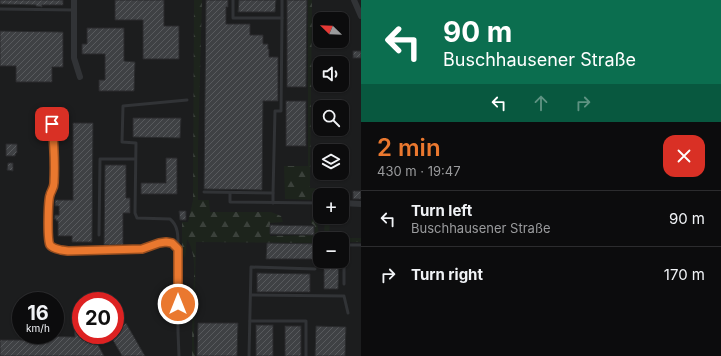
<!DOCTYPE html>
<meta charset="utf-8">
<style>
body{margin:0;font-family:Inter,sans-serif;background:#151516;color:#f1f3f6;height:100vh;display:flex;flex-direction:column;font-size:15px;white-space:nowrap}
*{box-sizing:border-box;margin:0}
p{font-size:13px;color:#9a9b9d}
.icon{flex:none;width:22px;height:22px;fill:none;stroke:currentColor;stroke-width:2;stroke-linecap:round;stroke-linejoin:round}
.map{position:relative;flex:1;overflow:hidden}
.drawer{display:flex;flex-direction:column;background:#0c0c0d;width:360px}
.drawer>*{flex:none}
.hud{background:#0b6e4f;color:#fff;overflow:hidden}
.needle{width:26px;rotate:293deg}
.tools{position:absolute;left:313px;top:12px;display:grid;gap:8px}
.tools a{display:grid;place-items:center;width:36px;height:36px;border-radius:8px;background:#0c0c0d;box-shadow:0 1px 3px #0004,0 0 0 1px #2c2c2e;font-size:20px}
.speed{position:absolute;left:12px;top:292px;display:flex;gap:8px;font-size:20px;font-weight:700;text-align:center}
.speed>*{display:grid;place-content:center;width:52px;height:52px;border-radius:50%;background:#0c0c0d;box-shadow:0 1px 3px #0004,0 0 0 1px #2c2c2e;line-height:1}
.speed small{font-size:10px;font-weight:400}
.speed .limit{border:6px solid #d22;background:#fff;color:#111}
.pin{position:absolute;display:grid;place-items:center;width:34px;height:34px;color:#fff;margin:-17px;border-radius:8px;box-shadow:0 2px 6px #0006}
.me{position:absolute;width:44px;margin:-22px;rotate:0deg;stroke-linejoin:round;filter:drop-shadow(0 0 3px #0008)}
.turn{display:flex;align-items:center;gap:14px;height:84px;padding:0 16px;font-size:18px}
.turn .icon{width:52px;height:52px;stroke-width:2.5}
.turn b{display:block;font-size:28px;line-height:34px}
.lanes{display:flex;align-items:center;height:38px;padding:0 16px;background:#0003;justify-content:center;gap:20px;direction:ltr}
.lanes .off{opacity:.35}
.round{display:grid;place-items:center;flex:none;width:42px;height:42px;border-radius:12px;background:#151516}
.headline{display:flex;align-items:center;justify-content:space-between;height:68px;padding:0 16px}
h1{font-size:24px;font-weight:600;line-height:30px;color:#ea782f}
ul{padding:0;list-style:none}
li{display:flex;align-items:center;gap:12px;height:56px;padding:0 16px;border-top:1px solid #2c2c2e}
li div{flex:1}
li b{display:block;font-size:15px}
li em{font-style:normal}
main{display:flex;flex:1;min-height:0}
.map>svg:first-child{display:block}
.built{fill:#1c1d1e;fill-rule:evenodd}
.forest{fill:url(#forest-firs)}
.building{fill:url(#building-hatch);stroke:#2a2b2d}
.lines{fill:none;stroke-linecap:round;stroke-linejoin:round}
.service{stroke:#313336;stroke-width:3}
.minor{stroke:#313336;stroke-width:6}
.route-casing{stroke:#984e1f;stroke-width:10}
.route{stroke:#ea782f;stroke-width:7}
</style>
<main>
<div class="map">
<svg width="361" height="356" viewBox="0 0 361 356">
<defs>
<pattern id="forest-firs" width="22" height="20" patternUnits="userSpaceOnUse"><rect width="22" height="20" fill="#1d241c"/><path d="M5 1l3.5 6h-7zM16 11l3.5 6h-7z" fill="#3b413b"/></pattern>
<pattern id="building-hatch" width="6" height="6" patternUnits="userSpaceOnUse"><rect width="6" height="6" fill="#3f4144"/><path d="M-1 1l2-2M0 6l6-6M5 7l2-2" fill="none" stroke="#585a5d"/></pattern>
</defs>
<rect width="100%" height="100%" fill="#101011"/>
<path class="built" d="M0,0H361V356H0ZM320,19H342V41H320ZM320,63H342V85H320ZM320,107H342V129H320ZM320,151H342V173H320ZM320,195H342V217H320ZM320,239H342V261H320ZM21,301H55V335H21ZM81,301H115V335H81Z"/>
<g class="forest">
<path d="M194,0H202L198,149V200H209L210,212H271L281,216L283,222L270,223V236L314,235L315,226L311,223L312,219L317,221L319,236L324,235L325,217H330L329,238H361V242H342V239H320V243L196,242L194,341L195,356H192C192,337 192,319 193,300C193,282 198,256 187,239L185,258L182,252V222H188L193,200Z"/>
<path d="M308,0H312L310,188L323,189V195H320V200L285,199L284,166H308Z"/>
</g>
<g class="building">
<path d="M0,0H63V5H42V7L36,6V5L0,4Z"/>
<path d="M115,0H164V26H179V59H143V20H115Z"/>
<path d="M206,0H228V7H226V24H250V35H263V44H268V49H269V57H278V101H263L262,190L204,189Z"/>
<path d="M239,0H276L275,12H238Z"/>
<path d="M287,0H307L306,87H287Z"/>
<path d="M87,28H124V61L135,62L134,91H99V80H105V54H82V44H87Z"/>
<path d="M0,31L63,32V67H52V82H16V66H0Z"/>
<rect x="353" y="51" width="8" height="7"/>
<rect x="286" y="101" width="20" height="45"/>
<path d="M133,118H181L180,138L133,137Z"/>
<path d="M73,123H93L92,242H72V236H58V221H56V219H54L55,215H59V206H55V200H73Z"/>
<path d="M6,144H17V153H16L15,156H6Z"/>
<path d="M166,158H177V194H141V183H166Z"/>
<path d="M8,163H13V171L7,170Z"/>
<path d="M105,165H126V198H130V213H123V245H104Z"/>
<rect x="353" y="191" width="8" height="8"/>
<path d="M179,211H186V220H180Z"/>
<path d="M270,225L314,226V235L270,234Z"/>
<path d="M267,243L319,244V259H266Z"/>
<path d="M324,261H339L338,289H324Z"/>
<path d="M257,273L310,274V292H257Z"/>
<path d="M126,323L145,356H122L110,335H115V330Z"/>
<path d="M198,323H238L237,356H197Z"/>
<rect x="256" y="325" width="17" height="31"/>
<rect x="285" y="326" width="16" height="30"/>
<path d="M316,326L346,327L345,356H315Z"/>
<path d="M74,327H81V335H93L104,356H0V340H35V336L75,337Z"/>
</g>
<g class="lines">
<g class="service">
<path d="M233,0V18H282L281,111H275L273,193"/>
<path d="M0,9L74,10"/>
<path d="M282,18V0"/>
<path d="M52,124L54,145V186L50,195L49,231V240L50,245L54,248L68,251L134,249L146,248L159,243L166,242L171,243L178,249V332L179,356"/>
<path d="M204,192L273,193V203"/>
<path d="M230,193V202L320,203"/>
<path d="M99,235L100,159H135"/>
<path d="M178,249C178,238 179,226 170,219L137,218L135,213L136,143L122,142L123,106L187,100"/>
<path d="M344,284V245H361"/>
<path d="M251,295L344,296L348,313"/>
<path d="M250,321H306V356"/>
<path d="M249,356L251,267L315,269"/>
</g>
<g class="minor">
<path d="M74,0V58L80,77"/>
<path d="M354,0L361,16"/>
<path d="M342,203L361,204"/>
</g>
</g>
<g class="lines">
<defs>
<path id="route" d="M52,124C54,144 55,164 54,183C54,188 51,191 50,195C48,201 47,240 50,245C52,248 57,249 61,250L68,251L142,249L159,243L166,242L172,243L178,249V304"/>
</defs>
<use href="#route" class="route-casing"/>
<use href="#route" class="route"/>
</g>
</svg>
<div class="tools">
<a><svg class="needle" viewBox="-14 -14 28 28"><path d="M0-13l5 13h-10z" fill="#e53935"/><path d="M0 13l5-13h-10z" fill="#9a9b9d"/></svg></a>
<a><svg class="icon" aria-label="sound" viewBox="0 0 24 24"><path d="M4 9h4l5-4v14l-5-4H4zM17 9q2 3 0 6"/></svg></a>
<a><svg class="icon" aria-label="search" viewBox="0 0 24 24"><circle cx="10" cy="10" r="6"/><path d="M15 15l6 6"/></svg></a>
<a><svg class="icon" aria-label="layers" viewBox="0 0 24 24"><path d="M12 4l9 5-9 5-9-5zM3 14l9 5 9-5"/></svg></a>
<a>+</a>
<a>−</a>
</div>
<div class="speed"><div>16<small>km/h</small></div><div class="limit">20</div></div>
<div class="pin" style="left:52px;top:124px;background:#d93025"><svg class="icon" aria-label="arrive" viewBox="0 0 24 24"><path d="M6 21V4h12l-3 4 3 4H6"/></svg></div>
<svg class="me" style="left:178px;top:304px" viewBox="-20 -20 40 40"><circle r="17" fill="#ea782f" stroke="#fff" stroke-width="3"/><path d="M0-11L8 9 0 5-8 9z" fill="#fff"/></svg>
</div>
<section class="drawer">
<div class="hud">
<div class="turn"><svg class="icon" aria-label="left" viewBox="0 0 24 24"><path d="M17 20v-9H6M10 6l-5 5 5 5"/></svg><div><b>90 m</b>Buschhausener Straße</div></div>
<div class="lanes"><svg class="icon" aria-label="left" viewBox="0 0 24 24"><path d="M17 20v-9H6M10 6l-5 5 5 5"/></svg><svg class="icon off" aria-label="ahead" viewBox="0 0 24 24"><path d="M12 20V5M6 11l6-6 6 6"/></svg><svg class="icon off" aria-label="right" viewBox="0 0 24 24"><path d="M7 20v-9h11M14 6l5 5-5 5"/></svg></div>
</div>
<div class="headline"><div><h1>2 min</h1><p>430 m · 19:47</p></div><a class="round" style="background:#d93025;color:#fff"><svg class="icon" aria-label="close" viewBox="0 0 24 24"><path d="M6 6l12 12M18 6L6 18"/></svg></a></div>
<ul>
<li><svg class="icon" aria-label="left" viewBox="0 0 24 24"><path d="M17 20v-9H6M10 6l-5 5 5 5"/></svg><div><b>Turn left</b><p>Buschhausener Straße</p></div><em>90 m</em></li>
<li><svg class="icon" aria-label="right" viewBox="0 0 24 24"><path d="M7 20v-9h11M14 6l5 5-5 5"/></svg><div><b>Turn right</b></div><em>170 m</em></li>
</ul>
</section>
</main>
